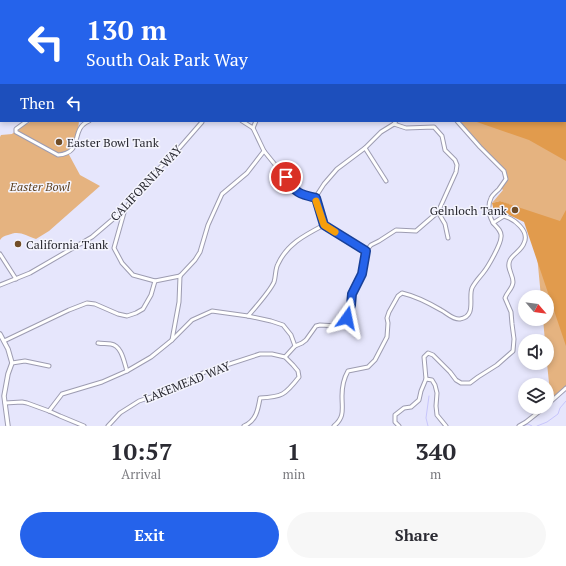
<!DOCTYPE html>
<style>
body{margin:0;font-family:"PT Serif",serif;background:#f7f7f7;color:#2b2b33;height:100vh;display:flex;flex-direction:column;font-size:15px;white-space:nowrap}
*{box-sizing:border-box;margin:0}
p{font-size:13px;color:#7c7c81}
.icon{flex:none;width:22px;height:22px;fill:none;stroke:currentColor;stroke-width:2;stroke-linecap:round;stroke-linejoin:round}
.map{position:relative;height:426px;overflow:hidden}
.details{display:flex;flex-direction:column;background:#fff;flex:1}
.details>*{flex:none}
.hud{position:absolute;left:0px;top:0px;width:566px;height:122px;box-shadow:0 2px 6px #0003;background:#2563eb;color:#fff;overflow:hidden}
.needle{width:26px;rotate:118deg}
.tools{position:absolute;left:518px;top:290px;display:grid;gap:8px}
.tools a{display:grid;place-items:center;width:36px;height:36px;border-radius:50%;background:#fff;box-shadow:0 2px 6px #0003;font-size:20px}
.pin{position:absolute;display:grid;place-items:center;width:34px;height:34px;color:#fff;margin:-17px;border:2px solid #fff;border-radius:50%;box-shadow:0 1px 4px #0007}
.me{position:absolute;width:44px;margin:-22px;rotate:12deg;stroke-linejoin:round;filter:drop-shadow(0 0 3px #0008)}
.turn{display:flex;align-items:center;gap:14px;height:84px;padding:0 20px;font-size:18px}
.turn .icon{width:52px;height:52px;stroke-width:2.5}
.turn b{display:block;font-size:28px;line-height:34px}
.then{display:flex;align-items:center;height:38px;padding:0 20px;background:#0003;gap:8px;font-size:15px}
.eta{display:flex;justify-content:space-evenly;align-items:center;height:68px;text-align:center}
.eta b{font-size:24px;font-weight:600;line-height:28px}
.cta{display:flex;gap:8px;margin-top:auto;padding:8px 20px}
.cta a{flex:1;height:46px;border-radius:24px;background:#2563eb;color:#fff;font-size:16px;font-weight:600;line-height:46px;text-align:center}
.cta a+a{background:#f7f7f7;color:#2b2b33}
.map>svg:first-child{display:block}
.green{fill:#e5b380}
.forest{fill:#e19b4d}
.lines{fill:none;stroke-linecap:round;stroke-linejoin:round}
.stream{stroke:#c7c5fb;stroke-width:1}
.minor-casing{stroke:#9d9cb1;stroke-width:5}
.tertiary-casing{stroke:#9d9cb1;stroke-width:5.5}
.minor{stroke:#fff;stroke-width:3}
.tertiary{stroke:#fff;stroke-width:3.5}
.route-casing{stroke:#184099;stroke-width:10}
.route{stroke:#2563eb;stroke-width:7}
.slow{stroke:#f59e0b;stroke-width:7}
.poi-dot{fill:#714d27;stroke:#f4f4fd;stroke-width:1.5}
.labels{text-anchor:middle;dominant-baseline:central;stroke-width:3;stroke-linejoin:round;paint-order:stroke}
.poi-label{font-size:12px;fill:#282830;stroke:#f4f4fd;text-anchor:start}
.street-label{font-size:12px;fill:#282830;stroke:#f4f4fd}
.park-label{font-size:12px;font-style:italic;fill:#5d401f;stroke:#f4f4fd}
</style>
<div class="map">
<svg width="566" height="426" viewBox="0 0 566 426">
<rect width="100%" height="100%" fill="#e6e6fc"/>
<g class="green">
<path d="M458,0H566V388L551,403L547,363V341H545L543,319H547V297H541L533,213L500,201L492,203L503,190L500,187L506,179L504,171L457,121H565V1H459Z"/>
<path d="M30,121H79C78,132 76,145 67,151L80,175L100,186L49,231L36,239C25,235 19,230 8,235C4,236 2,237 0,240V137L1,135L12,134L21,126L29,123Z"/>
</g>
<g class="forest">
<path d="M565,106H566V161L529,140L474,121H565Z"/>
<path d="M500,201L560,221L566,210V346L524,222L505,213L495,215L492,203Z"/>
</g>
<g class="lines">
<g class="stream">
<path d="M428,426L426,418L429,396"/>
<path d="M523,426L528,424L532,426"/>
<path d="M537,426L547,422L558,414L560,408L566,401"/>
</g>
<defs>
<g id="minor">
<path d="M107,0H119"/>
<path d="M199,0V1"/>
<path d="M361,0L365,1"/>
<path d="M42,1L43,0"/>
<path d="M73,1L74,0"/>
<path d="M262,1V0"/>
<path d="M347,1L359,0"/>
<path d="M0,57L1,56"/>
<path d="M27,121L16,129V132L58,155C85,153 69,129 89,121"/>
<path d="M242,121L253,128L264,151L285,177L292,187L300,194L315,198"/>
<path d="M253,128L256,121"/>
<path d="M365,148L386,181"/>
<path d="M315,198L324,184L337,169L365,148L381,132L394,124L396,121"/>
<path d="M315,198L324,225L366,251"/>
<path d="M125,209L114,248L122,263L133,275L155,281L180,276"/>
<path d="M438,212L445,224L448,238"/>
<path d="M0,254L16,279"/>
<path d="M180,276L195,260L200,252L208,225L222,194L247,173L264,151"/>
<path d="M0,285L30,273L92,237L126,208L143,184L175,153L202,122V121"/>
<path d="M248,316C255,308 270,291 274,282C276,276 275,269 278,264C287,244 305,235 324,225"/>
<path d="M172,340L179,302L180,276"/>
<path d="M4,341L69,310L87,303L95,304L118,314L127,316L136,313L143,309L151,295L155,281"/>
<path d="M98,343C102,344 107,343 111,344C122,346 124,362 127,371"/>
<path d="M285,357L295,346L302,343L306,340L316,326L320,325L338,326L344,323L347,318L350,310L352,294L362,274L366,251L371,245L379,241L396,230L416,231L438,212L456,172L457,165L455,160L445,150L442,136L434,127L406,128L394,124"/>
<path d="M12,363L25,361L49,366"/>
<path d="M426,379L432,380L435,385L437,393L436,406L437,415L446,426"/>
<path d="M5,403L22,402L27,403L49,411L60,416L84,426"/>
<path d="M547,405L566,388"/>
<path d="M49,411L62,394L102,382L127,371L151,357L172,340L192,320L212,311L248,316L271,321L283,325L291,335L295,346"/>
<path d="M108,426L120,413L139,401L169,391L184,382L205,372L260,354H272L285,357L293,365L298,371L299,377C285,395 282,397 260,398C258,410 256,421 244,426"/>
<path d="M334,426C345,417 342,409 342,396C342,388 344,378 348,371L368,367L375,360L387,337L388,323L387,318L389,312L398,296L402,293C415,296 429,303 441,310C447,313 453,320 460,319C477,316 468,298 472,288C475,282 479,278 483,273C488,267 501,244 501,237C502,232 498,228 494,224C489,217 487,206 491,198C492,195 496,192 499,189C501,186 504,182 506,179L504,171L480,147L457,121"/>
<path d="M399,426L395,422V415L404,408L411,407L419,400L421,391L426,379L424,357L428,353L433,355L450,372L456,380L461,383H470L478,377L497,365L513,351L514,339L512,324L511,312L505,298C507,292 513,288 513,282C513,274 506,268 510,260C513,254 522,250 524,243C530,231 514,219 504,216L493,223"/>
<path d="M519,426L526,422L545,407"/>
</g>
<path id="tertiary" d="M0,334L8,349L12,363L8,374L4,396L8,426"/>
</defs>
<use href="#minor" class="minor-casing"/>
<use href="#tertiary" class="tertiary-casing"/>
<use href="#minor" class="minor"/>
<use href="#tertiary" class="tertiary"/>
</g>
<g class="lines">
<defs>
<path id="route" d="M286,177C296,193 298,194 316,198L324,225L366,251L362,274L352,294L351,305L347,318"/>
</defs>
<use href="#route" class="route-casing"/>
<use href="#route" class="route"/>
<path class="slow" d="M316,201L324,225L335,232"/>
</g>
<g class="poi-dot">
<circle cx="59" cy="142" r="4"/>
<circle cx="515" cy="210" r="4"/>
<circle cx="18" cy="244" r="4"/>
</g>
<g class="labels">
<g class="poi-label">
<text x="67" y="142">Easter Bowl Tank</text>
<text x="507" y="210" text-anchor="end">Gelnloch Tank</text>
<text x="26" y="244">California Tank</text>
</g>
<g class="street-label">
<text transform="translate(146 183) rotate(-47)">CALIFORNIA WAY</text>
<text transform="translate(187 382) rotate(-22)">LAKEMEAD WAY</text>
</g>
<g class="park-label">
<text x="40" y="186">Easter Bowl</text>
</g>
</g>
</svg>
<div class="tools">
<a><svg class="needle" viewBox="-14 -14 28 28"><path d="M0-13l5 13h-10z" fill="#e53935"/><path d="M0 13l5-13h-10z" fill="#7c7c81"/></svg></a>
<a><svg class="icon" aria-label="sound" viewBox="0 0 24 24"><path d="M4 9h4l5-4v14l-5-4H4zM17 9q2 3 0 6"/></svg></a>
<a><svg class="icon" aria-label="layers" viewBox="0 0 24 24"><path d="M12 4l9 5-9 5-9-5zM3 14l9 5 9-5"/></svg></a>
</div>
<div class="pin" style="left:286px;top:177px;background:#d93025"><svg class="icon" aria-label="arrive" viewBox="0 0 24 24"><path d="M6 21V4h12l-3 4 3 4H6"/></svg></div>
<svg class="me" style="left:347px;top:318px" viewBox="-20 -20 40 40"><path d="M0-17L14 15 0 8-14 15z" fill="#2563eb" stroke="#fff" stroke-width="4"/></svg>
<div class="hud">
<div class="turn"><svg class="icon" aria-label="left" viewBox="0 0 24 24"><path d="M17 20v-9H6M10 6l-5 5 5 5"/></svg><div><b>130 m</b>South Oak Park Way</div></div>
<div class="then">Then<svg class="icon" aria-label="left" viewBox="0 0 24 24"><path d="M17 20v-9H6M10 6l-5 5 5 5"/></svg></div>
</div>
</div>
<section class="details">
<div class="eta">
<div><b>10:57</b><p>Arrival</p></div>
<div><b>1</b><p>min</p></div>
<div><b>340</b><p>m</p></div>
</div>
<div class="cta"><a>Exit</a><a>Share</a></div>
</section>
